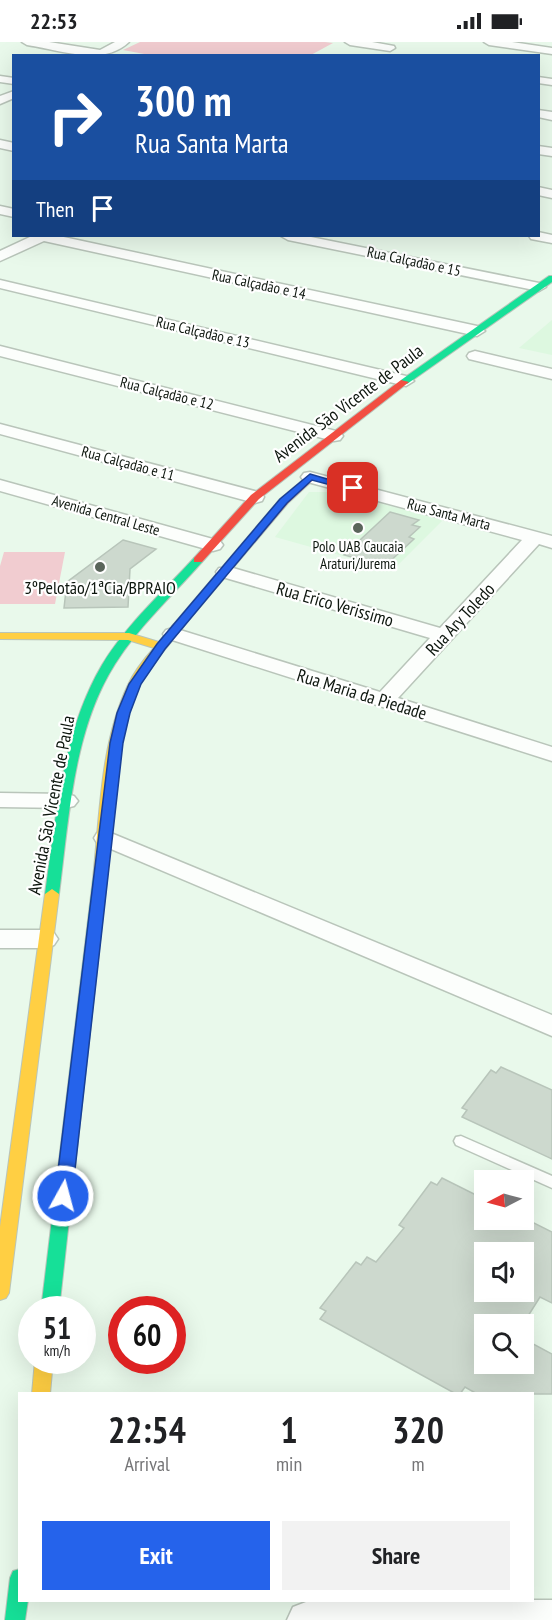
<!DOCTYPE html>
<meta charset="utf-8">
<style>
body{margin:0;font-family:"PT Sans Narrow",sans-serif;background:#f2f2f2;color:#202124;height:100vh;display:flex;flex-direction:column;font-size:22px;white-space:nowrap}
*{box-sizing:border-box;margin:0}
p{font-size:20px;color:#757577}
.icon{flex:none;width:33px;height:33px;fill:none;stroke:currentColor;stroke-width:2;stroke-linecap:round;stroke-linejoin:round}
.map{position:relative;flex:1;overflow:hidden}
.drawer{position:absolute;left:18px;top:1350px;width:516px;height:210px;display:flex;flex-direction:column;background:#fff;border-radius:0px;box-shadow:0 6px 24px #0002}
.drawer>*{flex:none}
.hud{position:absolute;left:12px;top:12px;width:528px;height:183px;border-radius:0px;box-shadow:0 6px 24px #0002;background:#1a4fa0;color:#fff;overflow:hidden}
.needle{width:39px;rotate:264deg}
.buttons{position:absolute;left:474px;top:1128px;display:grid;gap:12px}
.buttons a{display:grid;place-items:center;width:60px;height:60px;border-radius:0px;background:#fff;box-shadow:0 6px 24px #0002;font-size:30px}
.speed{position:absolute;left:18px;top:1254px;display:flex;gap:12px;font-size:30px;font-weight:700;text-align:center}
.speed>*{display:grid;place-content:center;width:78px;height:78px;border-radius:50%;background:#fff;box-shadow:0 6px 24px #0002;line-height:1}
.speed small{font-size:15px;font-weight:400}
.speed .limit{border:9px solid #d22;background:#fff;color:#111}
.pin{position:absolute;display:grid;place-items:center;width:51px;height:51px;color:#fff;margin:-26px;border-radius:12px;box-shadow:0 3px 9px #0006}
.me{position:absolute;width:66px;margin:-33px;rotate:7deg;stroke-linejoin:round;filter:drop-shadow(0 0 4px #0008)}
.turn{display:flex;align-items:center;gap:21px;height:126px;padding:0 24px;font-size:27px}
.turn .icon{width:78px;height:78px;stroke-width:2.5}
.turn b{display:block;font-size:42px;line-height:51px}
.then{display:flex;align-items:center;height:57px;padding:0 24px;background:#0003;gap:12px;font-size:22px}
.eta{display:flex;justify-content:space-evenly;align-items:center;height:102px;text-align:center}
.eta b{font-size:36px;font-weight:800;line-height:42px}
.action{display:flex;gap:12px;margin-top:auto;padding:12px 24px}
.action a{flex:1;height:69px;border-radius:0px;background:#2563eb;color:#fff;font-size:24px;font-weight:800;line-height:69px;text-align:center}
.action a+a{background:#f2f2f2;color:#202124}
.status{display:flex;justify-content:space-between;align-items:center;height:42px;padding:0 30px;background:#fff;direction:ltr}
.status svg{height:16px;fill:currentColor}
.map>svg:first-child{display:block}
.built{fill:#ddf8e0}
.green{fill:#f1ccd0}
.building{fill:#cdd9ce;stroke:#b8c5ba;stroke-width:1.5;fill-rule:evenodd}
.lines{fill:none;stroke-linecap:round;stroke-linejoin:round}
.lane-casing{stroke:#b9c5ba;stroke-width:3}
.street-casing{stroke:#b9c5ba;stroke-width:3}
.fast-casing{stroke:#b9c5ba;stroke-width:2}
.slow-casing{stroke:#b9c5ba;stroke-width:2}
.jam-casing{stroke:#b9c5ba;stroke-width:2}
.lane{fill:#fcfefc;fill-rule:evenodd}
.street{fill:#fcfefc;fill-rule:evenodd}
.fast{fill:#16e098;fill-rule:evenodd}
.slow{fill:#ffcf43;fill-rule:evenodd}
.jam{fill:#f24e42;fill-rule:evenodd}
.route{fill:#2563eb;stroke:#184099;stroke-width:1.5}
.poi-dot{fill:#5a655b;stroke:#fff;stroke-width:2}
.labels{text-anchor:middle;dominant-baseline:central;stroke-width:4.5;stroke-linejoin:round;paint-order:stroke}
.far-street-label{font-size:15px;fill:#0d160e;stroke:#fff}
.far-poi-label{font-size:15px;fill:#0d160e;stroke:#fff}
.street-label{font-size:18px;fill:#0d160e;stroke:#fff}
.poi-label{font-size:18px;fill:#0d160e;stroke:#fff}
</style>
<div class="status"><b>22:53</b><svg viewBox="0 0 49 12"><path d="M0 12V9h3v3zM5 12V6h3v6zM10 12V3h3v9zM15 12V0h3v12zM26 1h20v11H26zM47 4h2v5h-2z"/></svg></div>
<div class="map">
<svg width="552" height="1578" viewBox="0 0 552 1578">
<rect width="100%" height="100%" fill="#e9f9eb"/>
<g class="built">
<path d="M552,278V313L519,306Z"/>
<path d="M309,450H337L443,478L393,528L275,495Z"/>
</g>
<g class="green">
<path d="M140,0H325L333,1L309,14H155L123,8Z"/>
<path d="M4,510H65L55,562H0V524Z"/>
</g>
<g class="building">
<path d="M390,470L419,478L412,483L420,485L409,495L414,497L385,524L344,513Z"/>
<path d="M123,498L156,507L130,527L128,565L64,566L67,540Z"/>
<path d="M501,1025L552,1048V1117L462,1075L467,1068L462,1066L491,1028L496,1031Z"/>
<path d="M442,1136L484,1157V1178L524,1176L552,1190V1261L540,1255L523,1282H484V1322H524V1297L552,1312V1352H477L465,1345L460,1352H456L320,1277L326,1269L320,1266L356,1220L361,1223L367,1215L376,1220L404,1186L399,1183L431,1140L437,1143ZM484,1210H524V1250H484Z"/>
</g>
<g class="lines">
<defs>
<path id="lane" d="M461,1094L552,1134V1146L456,1103L454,1099L456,1095Z"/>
<g id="street">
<path d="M22,0H49L100,8L115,0H129C103,25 60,8 27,3Z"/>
<path d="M345,0H372L394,4L395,6L390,9L350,3Z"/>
<path d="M484,0H512L552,6V12L489,3Z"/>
<path d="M0,34L14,36V42L0,40Z"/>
<path d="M538,35L552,37V43L538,41Z"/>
<path d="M14,49V56L0,62V54Z"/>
<path d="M538,68L552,70V78L538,75Z"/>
<path d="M0,98L14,101V109L0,106Z"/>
<path d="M538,104L552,106V114L538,112Z"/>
<path d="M538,145L552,148V156L538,153Z"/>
<path d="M0,164L14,167V175L0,172Z"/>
<path d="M538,190L552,193V201L531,197L529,194H538Z"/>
<path d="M32,194H59L477,284L485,289L477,294L44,199L0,219V209Z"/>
<path d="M281,194H306L539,241L546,245L539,249L288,198Z"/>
<path d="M0,238L406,334L414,339L406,344L0,246Z"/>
<path d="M0,304L340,390L343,394L340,398L334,399L0,314Z"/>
<path d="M475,309L552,327V337L469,317L467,314L469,311Z"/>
<path d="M0,382L262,451L264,455L262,459L255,461L0,392Z"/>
<path d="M310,430L552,494V506L539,502L398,656L552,705V719L166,596L163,592L166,588L173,586L180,588L380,650L430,596L219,534L216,530L219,526H233L440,586L522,498L304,439L301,435L304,431Z"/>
<path d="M0,438L220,499L223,503L220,507L213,509L0,449Z"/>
<path d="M0,751L66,752L74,754L78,759L74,764L66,766L0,765Z"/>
<path d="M106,789L552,973V994L97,801L94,796L97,791Z"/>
<path d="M0,888H45L54,891L58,897L54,903L45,906H0Z"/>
<path d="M532,1558H552V1578H287L293,1565L306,1560Z"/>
</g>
<g id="fast">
<path d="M549,234H552V240L407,342H401V338Z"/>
<path d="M198,515L202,516V520C173,553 139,584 115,622C73,688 69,776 59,852L52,857L47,855L45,852C56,775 62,691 102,623C126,583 163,550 194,516Z"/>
<path d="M100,833L107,837L59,1268H41L93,837Z"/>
<path d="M20,1527V1558H28L25,1578H5L10,1536L13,1529Z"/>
</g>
<g id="slow">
<path d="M178,581L184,584C169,604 151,621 140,643C112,702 113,774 107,837L105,840H95L93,837C100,773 100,702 128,643C134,630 144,617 154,606L128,598L0,597V591H129L159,600L174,582Z"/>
<path d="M52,847L59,852L9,1251L6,1256L0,1258V1185L45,852Z"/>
<path d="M35,1318H53L50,1352H32Z"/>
</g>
<g id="jam">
<path d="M401,338L409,340L259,457L202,520H194V516L251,453Z"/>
<path d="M310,432L315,435L314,437L288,461L182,586H174L172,584L174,582L280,457Z"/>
</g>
</defs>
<use href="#lane" class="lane-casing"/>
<use href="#street" class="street-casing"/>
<use href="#fast" class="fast-casing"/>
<use href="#slow" class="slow-casing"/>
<use href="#jam" class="jam-casing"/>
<use href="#lane" class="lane"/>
<use href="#street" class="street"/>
<use href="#fast" class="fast"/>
<use href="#slow" class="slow"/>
<use href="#jam" class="jam"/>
</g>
<path class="route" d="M310,432L358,446L353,449L312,438L287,461L165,607L141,642L130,671L123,701L72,1154L69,1159L63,1161L57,1159L55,1154L110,701L117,671L129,642L157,602L280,457Z"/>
<g class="poi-dot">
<circle cx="358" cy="486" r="6"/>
<circle cx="100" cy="525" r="6"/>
</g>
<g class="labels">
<g class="far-street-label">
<text transform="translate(414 219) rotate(12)">Rua Calçadão e 15</text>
<text transform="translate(259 242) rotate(12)">Rua Calçadão e 14</text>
<text transform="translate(203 290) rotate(13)">Rua Calçadão e 13</text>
<text transform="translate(167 351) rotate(14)">Rua Calçadão e 12</text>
<text transform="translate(128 421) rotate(15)">Rua Calçadão e 11</text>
<text transform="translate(449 472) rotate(15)">Rua Santa Marta</text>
<text transform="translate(106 473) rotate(16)">Avenida Central Leste</text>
</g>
<g class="far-poi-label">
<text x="358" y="504">Polo UAB Caucaia<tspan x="358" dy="17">Araturi/Jurema</tspan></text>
</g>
<g class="street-label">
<text transform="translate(348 361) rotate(-37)">Avenida São Vicente de Paula</text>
<text transform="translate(335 562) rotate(16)">Rua Erico Verissimo</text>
<text transform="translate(460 577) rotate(-47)">Rua Ary Toledo</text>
<text transform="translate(362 652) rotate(17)">Rua Maria da Piedade</text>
<text transform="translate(51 763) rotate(-79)">Avenida São Vicente de Paula</text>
</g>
<g class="poi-label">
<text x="100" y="545">3ºPelotão/1ªCia/BPRAIO</text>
</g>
</g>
</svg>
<div class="buttons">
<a><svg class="needle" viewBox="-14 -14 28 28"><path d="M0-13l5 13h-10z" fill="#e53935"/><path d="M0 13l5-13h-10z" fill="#757577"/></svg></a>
<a><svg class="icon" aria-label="sound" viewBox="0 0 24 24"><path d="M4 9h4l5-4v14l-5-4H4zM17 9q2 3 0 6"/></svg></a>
<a><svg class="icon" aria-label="search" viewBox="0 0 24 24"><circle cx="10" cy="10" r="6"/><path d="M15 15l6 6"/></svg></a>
</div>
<div class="speed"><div>51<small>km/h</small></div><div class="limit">60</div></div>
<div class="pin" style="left:353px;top:446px;background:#d93025"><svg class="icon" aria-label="arrive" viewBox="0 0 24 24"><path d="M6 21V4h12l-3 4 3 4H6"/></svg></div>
<svg class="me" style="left:63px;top:1154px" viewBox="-20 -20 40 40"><circle r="17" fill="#2563eb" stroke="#fff" stroke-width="3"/><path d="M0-11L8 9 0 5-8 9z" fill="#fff"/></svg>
<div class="hud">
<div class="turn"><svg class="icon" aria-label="right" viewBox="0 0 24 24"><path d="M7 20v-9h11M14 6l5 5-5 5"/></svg><div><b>300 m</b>Rua Santa Marta</div></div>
<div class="then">Then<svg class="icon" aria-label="arrive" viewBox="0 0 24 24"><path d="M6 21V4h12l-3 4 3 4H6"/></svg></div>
</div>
<section class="drawer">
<div class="eta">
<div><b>22:54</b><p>Arrival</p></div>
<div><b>1</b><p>min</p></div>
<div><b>320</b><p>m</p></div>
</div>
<div class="action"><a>Exit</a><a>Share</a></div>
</section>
</div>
